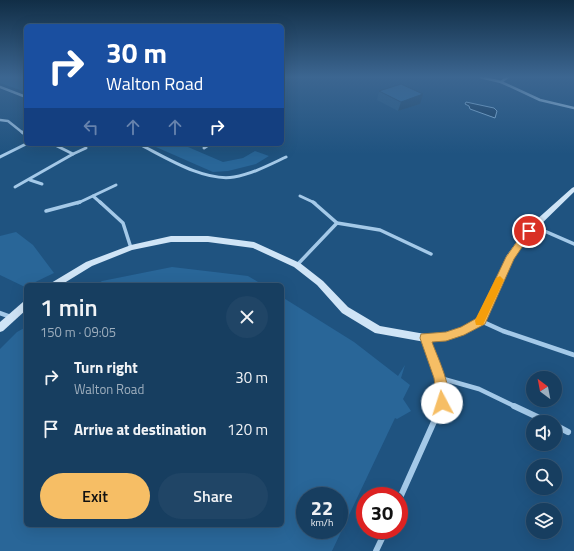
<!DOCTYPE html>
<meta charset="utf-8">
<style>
body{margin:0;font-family:"Titillium Web",sans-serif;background:#204566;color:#f1f3f6;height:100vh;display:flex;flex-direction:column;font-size:15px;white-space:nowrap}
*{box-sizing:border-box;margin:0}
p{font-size:13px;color:#9eaebd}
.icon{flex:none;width:22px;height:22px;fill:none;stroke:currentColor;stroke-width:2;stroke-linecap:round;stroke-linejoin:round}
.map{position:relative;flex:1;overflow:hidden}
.drawer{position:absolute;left:24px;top:283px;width:260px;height:244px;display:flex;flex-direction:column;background:#173e60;border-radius:6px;box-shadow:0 4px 16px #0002,0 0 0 1px #365775}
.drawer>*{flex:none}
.guide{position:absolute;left:24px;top:24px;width:260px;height:122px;border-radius:6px;box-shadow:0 4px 16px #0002,0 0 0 1px #365775;background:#1a4fa0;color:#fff;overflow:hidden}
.needle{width:26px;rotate:328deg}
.buttons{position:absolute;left:526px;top:371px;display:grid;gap:8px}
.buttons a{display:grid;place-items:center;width:36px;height:36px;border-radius:50%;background:#173e60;box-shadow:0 4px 16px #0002,0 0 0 1px #365775;font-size:20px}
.speed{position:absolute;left:296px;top:487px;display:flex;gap:8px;font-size:20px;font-weight:700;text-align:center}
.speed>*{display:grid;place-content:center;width:52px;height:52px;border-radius:50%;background:#173e60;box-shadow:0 4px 16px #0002,0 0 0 1px #365775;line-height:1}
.speed small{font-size:10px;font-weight:400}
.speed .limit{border:6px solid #d22;background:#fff;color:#111}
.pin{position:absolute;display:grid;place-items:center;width:34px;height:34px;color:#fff;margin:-17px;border:2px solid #fff;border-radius:50%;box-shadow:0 1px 4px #0007}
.me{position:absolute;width:44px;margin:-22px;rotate:355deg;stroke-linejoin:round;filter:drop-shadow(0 0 3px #0008)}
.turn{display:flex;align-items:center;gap:14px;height:84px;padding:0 16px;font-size:18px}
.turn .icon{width:52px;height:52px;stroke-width:2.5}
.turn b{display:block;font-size:28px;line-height:34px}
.lanes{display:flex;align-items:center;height:38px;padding:0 16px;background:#0003;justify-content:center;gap:20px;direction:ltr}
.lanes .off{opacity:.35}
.round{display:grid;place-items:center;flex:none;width:42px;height:42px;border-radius:21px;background:#204566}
.head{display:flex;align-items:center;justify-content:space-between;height:68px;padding:0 16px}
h1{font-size:24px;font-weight:600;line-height:30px}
.primary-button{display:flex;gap:8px;margin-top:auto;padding:8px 16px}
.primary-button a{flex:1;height:46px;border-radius:24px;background:#f6be65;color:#111;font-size:16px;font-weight:600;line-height:46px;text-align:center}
.primary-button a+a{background:#204566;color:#f1f3f6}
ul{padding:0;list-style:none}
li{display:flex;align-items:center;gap:12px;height:52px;padding:0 16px}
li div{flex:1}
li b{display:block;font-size:15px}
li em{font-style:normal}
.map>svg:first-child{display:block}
.green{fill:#296698;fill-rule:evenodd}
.water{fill:#153c5f;stroke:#98c5e9}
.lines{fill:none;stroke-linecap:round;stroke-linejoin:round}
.street-far4{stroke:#a4c9e8;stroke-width:2.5}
.street-far3{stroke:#a4c9e8;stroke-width:3}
.street-far2{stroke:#a4c9e8;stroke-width:3.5}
.street-far1{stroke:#a4c9e8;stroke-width:4.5}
.street{stroke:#a4c9e8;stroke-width:6}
.secondary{fill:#cfe4f6;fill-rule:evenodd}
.wall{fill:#285c87}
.shaded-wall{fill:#214b6e}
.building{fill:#2f6b9d;stroke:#214b6e}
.route{fill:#f6be65;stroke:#a07c42}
.slow{fill:#f59e0b}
</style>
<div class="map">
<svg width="574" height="551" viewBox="0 0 574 551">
<rect width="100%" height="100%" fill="#1f5380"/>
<g class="green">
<path d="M0,77H26V92L0,83Z"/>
<path d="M149,144H181L223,162L243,158L255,151L269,156L256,164L228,171L213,172Z"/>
<path d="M16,232L33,245L54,273L25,287L0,275V236Z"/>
<path d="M172,267L248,276L263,285H96L102,281Z"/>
<path d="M282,297L354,342L398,376L405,365L401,378L410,385L403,399L411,411L397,419L395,418L332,551H0V349L17,332L26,327V525H282ZM305,496H339V530H305Z"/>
</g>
<path class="water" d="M466,102L494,108L497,111L495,118L470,109L469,106L465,104Z"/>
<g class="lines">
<g class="street-far4">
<path d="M480,77L501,82L540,100L574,108"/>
<path d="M501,82L508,77"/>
<path d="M0,87L26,97"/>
<path d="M0,120L8,121L23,133"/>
</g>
<g class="street-far3">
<path d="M22,132L26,135"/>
<path d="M139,144C165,157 204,182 234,177C252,174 269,165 286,157"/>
<path d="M204,148L210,144"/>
<path d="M73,154L86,148"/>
<path d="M0,157L26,144"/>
<path d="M30,180L42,184"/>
<path d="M15,187L73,154L53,144"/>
<path d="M93,196L101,203"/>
<path d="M300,196L315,203"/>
<path d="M78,203L116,185"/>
</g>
<g class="street-far2">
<path d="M100,202L123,223L131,248"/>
<path d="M313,202L337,223L380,230L431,254"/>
<path d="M46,211L80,202"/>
<path d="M533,226L574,244"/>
<path d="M297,265L337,223"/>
</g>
<g class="street-far1">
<path d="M0,313L11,317"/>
<path d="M481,321L503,331L574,355"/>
<path d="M425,338L440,378L442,403L440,407"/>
<path d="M440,378L479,389L516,407"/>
</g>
<g class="street">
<path d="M514,406L548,422"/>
<path d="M555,425L568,432"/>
<path d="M399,500L441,406"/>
<path d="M376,551L386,530"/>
</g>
<g class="secondary">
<path d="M574,187V192L532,233L513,258L484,324L467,333L446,340L425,342L375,333L342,313L317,285L294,267L253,248L208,242H171L132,250L92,266L61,285H50L51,283L86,262L131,245L171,236H208L254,242L300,263L323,281L348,307L380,326L425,334L446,332L462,327L478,318L507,255L526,229L572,188Z"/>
<path d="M26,301V310L3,331L0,332V322L23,302Z"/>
</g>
</g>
<path class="wall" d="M379,91L420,104L398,111L377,100Z"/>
<path class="shaded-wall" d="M423,94L420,104L398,111L401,102Z"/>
<path class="building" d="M401,84L423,94L401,102L379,91Z"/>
<linearGradient id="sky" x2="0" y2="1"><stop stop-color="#112e46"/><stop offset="0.5" stop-color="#3c6691"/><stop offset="1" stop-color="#3c6691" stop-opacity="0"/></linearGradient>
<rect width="574" height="154" fill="url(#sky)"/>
<path class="route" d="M529,228L533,231L514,259L485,324L464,335L446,341L432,342C438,359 454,390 447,407L442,409L438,407L434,378L420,338L421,334L446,332L461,327L477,318L506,257L526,229Z"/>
<path class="slow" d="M500,276L504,280L483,325H476L475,321L476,318L496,278Z"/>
</svg>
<div class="buttons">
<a><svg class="needle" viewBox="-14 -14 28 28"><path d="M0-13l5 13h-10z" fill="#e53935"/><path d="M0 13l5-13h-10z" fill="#9eaebd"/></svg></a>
<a><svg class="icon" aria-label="sound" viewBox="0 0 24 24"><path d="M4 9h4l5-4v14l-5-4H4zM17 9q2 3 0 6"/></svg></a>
<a><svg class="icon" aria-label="search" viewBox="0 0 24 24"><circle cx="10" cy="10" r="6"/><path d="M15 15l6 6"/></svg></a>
<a><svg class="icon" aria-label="layers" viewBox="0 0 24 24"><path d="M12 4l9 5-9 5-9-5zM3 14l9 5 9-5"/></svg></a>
</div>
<div class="speed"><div>22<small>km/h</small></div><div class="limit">30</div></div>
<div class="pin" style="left:529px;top:231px;background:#d93025"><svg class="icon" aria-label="arrive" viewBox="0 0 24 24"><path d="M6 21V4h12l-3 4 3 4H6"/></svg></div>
<svg class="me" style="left:442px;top:403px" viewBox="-20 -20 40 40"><circle r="19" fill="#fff"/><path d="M0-13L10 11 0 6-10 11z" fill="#f6be65"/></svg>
<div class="guide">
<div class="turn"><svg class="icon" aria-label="right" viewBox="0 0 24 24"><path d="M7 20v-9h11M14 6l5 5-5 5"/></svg><div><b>30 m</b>Walton Road</div></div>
<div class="lanes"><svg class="icon off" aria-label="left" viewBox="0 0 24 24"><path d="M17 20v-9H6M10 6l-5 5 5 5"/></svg><svg class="icon off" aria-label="ahead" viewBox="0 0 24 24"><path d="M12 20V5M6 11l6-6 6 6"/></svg><svg class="icon off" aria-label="ahead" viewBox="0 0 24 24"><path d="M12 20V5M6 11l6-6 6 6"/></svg><svg class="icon" aria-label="right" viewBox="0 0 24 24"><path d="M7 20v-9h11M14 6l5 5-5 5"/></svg></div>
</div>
<section class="drawer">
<div class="head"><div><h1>1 min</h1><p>150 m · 09:05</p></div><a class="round"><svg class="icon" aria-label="close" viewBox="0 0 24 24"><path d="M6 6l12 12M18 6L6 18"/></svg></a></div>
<ul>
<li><svg class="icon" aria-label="right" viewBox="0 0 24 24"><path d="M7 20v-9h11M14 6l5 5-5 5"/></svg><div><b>Turn right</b><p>Walton Road</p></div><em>30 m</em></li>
<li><svg class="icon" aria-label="arrive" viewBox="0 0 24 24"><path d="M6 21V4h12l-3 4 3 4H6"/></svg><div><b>Arrive at destination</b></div><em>120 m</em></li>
</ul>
<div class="primary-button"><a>Exit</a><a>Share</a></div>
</section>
</div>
